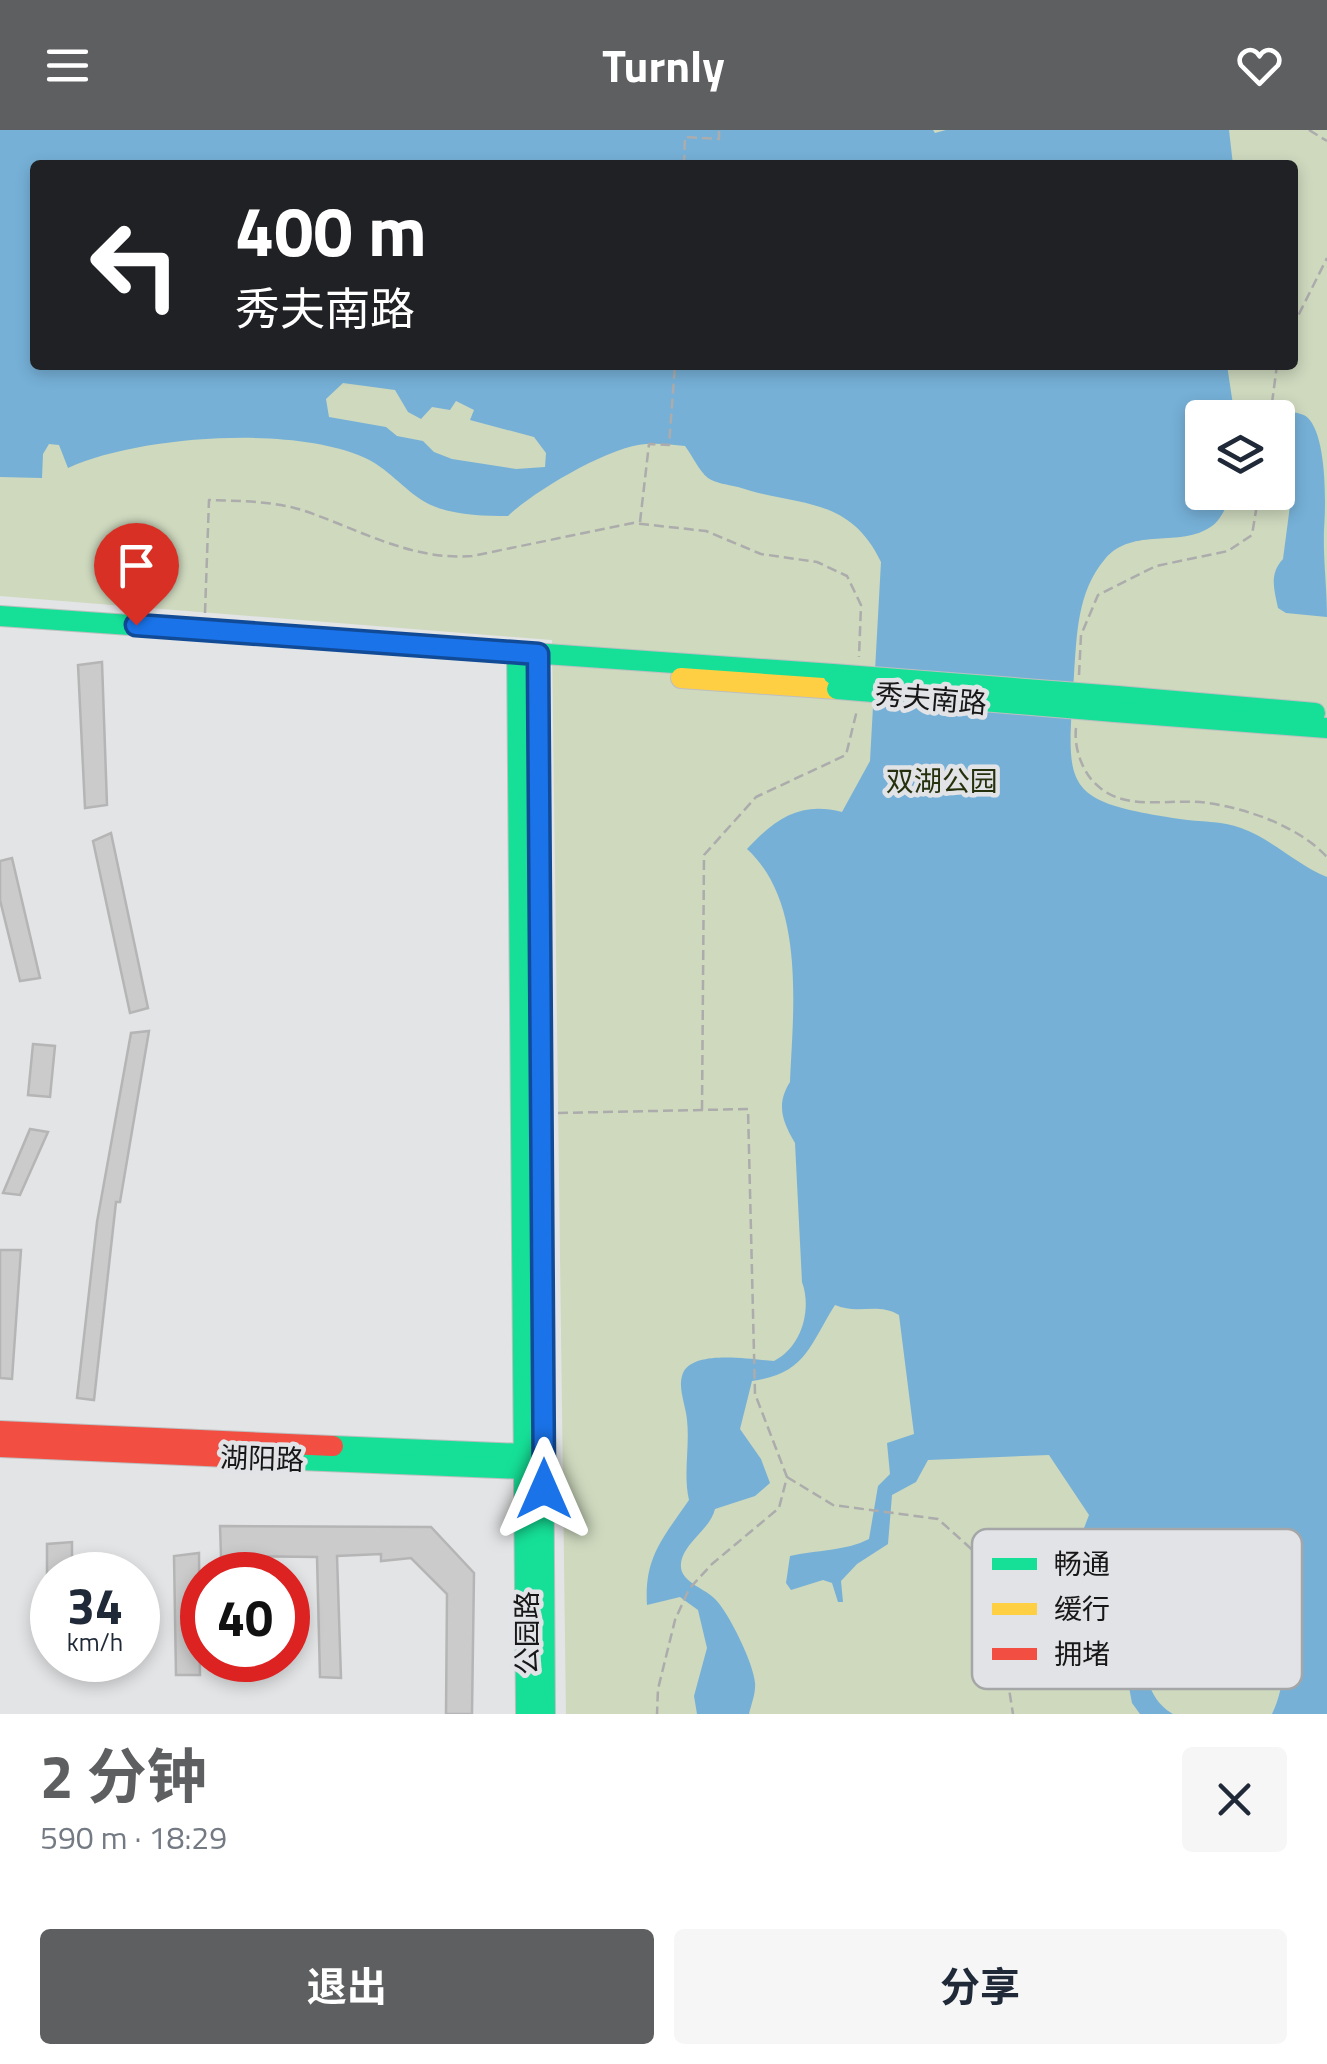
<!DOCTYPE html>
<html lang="zh">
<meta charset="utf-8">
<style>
body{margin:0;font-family:"Titillium Web","Noto Sans SC",sans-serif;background:#f6f6f7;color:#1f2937;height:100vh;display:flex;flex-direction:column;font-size:38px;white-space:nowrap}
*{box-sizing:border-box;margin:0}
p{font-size:32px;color:#747a83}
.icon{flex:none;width:55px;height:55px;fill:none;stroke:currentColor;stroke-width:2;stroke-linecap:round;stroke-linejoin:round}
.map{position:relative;height:1584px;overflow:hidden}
.side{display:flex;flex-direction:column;background:#fff;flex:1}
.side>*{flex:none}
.banner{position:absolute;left:30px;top:30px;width:1268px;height:210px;border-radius:10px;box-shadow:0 5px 15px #0003;background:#202124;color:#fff;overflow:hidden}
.fabs{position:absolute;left:1185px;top:270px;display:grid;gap:20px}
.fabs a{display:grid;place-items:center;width:110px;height:110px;border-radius:10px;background:#fff;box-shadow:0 5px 15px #0003;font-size:50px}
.speed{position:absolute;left:30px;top:1422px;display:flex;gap:20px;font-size:50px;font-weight:700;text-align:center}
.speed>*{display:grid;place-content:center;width:130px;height:130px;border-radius:50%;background:#fff;box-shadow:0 5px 15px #0003;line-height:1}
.speed small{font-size:25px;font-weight:400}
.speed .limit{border:15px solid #d22;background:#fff;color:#111}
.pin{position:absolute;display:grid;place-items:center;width:85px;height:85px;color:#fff;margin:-102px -42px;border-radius:50% 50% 50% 0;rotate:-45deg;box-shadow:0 0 10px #0007}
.pin .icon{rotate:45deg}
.me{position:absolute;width:110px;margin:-55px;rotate:0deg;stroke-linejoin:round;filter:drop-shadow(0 0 8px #0008)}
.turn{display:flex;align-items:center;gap:35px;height:210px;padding:0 40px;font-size:45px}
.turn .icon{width:130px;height:130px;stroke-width:2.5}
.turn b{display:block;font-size:70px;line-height:85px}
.round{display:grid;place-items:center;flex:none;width:105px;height:105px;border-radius:10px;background:#f6f6f7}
.head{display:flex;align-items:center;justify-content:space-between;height:170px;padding:0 40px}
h1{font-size:60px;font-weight:700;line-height:75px;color:#5e5f60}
.primary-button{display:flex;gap:20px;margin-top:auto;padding:20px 40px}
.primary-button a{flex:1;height:115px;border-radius:10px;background:#5e5f60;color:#fff;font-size:40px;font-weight:700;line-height:115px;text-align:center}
.primary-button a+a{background:#f6f6f7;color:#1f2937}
header{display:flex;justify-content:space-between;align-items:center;height:130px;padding:0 40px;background:#5e5f60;color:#fff;font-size:45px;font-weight:700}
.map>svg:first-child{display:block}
.green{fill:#ced9be;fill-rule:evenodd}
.water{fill:#76b0d7;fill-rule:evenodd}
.building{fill:#cbcbcc;stroke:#b5b5b6;stroke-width:2.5}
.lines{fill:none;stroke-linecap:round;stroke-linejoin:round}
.fast-casing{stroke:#bebfc0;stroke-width:22}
.slow-casing{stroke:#bebfc0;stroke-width:22}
.jam-casing{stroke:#bebfc0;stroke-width:22}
.path{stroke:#acacac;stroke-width:2.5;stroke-dasharray:10 5;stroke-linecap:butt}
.fast{stroke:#16e098;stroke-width:20}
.slow{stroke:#ffcf43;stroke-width:20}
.jam{stroke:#f24e42;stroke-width:20}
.fast-bridge-casing{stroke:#bebfc0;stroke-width:22;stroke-linecap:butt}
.fast-bridge{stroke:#16e098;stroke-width:20}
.route-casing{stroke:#114b97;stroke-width:25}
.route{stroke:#1a73e8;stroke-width:18}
.labels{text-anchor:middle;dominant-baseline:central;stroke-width:9;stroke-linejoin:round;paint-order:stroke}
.street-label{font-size:28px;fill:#171718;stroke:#e2e3e6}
.park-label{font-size:28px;fill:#25310d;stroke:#e2e3e6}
.key{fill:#e2e3e6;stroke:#a5a6a8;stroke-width:2.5}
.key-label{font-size:28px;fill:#171718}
</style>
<header><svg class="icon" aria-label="menu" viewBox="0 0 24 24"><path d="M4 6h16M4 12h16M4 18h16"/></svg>Turnly<svg class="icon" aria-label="heart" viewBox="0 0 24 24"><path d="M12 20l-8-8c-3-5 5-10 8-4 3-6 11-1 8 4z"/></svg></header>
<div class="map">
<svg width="1327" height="1584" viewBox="0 0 1327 1584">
<rect width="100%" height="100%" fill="#e3e4e5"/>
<path class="green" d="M0,0H1327V1584H566L552,510L0,466ZM35,35H1292V235H35ZM1202,288H1278V362H1202Z"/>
<path class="water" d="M0,0H933L935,3L946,0H1229L1233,35H35V235H1227L1233,275C1259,293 1287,274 1307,287C1327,305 1326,373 1324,400C1323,428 1327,458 1327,487L1286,483L1278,478C1274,459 1269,444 1283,429L1293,353L1288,319L1278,316V288H1202V362L1233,364C1227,374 1221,390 1212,396C1180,419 1133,396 1105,429C1077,462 1077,504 1074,545C1067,658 1059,671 1180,689C1199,692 1223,691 1241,698C1272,709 1297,735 1327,747V1584H1272C1304,1518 1262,1440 1184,1454L1186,1487C1140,1497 1133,1561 1173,1584H1140L1132,1573L1125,1536L1135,1502V1479L1126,1468L1090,1458L1067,1443L1089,1385L1049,1325L928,1330L916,1352L892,1365L888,1414L857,1434L841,1451L843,1472H838L832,1453L823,1450L791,1460L786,1453L790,1426C816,1420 846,1421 869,1409L878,1356L890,1344L887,1313L914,1304L899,1185C878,1172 857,1185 835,1175C808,1218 806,1243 752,1251L740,1299L761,1329L770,1353L755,1366L715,1379C710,1401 679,1415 681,1438C683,1453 706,1459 715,1469C729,1483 754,1534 755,1553C756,1563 751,1575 749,1584H697L694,1566L707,1518L698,1480L680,1467L647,1475C644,1427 663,1408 689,1370C683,1344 690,1317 687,1290C686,1276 677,1257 683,1243C694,1219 753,1230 774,1231C802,1217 812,1179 802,1152L795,1013C782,991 776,974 790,952C793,880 806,773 747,719C775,689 800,671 842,682L870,631L881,432C849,365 798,377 738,357C729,355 715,353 708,348C699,341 692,325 685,316C673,315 659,313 646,314C610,316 534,361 508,386C481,386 448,385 425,372C403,359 387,337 363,327C291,295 138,306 68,338L59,315L49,314L43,324L42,348L0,347ZM343,253L395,260L408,282L421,289L432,277L450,280L456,271L474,280L470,290L534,307L546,323L545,337L516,339L452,329L434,322L423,311L397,306L386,297L329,287L326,269Z"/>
<g class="building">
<path d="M102,532L107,675L85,678L78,535Z"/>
<path d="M111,703L148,878L130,883L93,711Z"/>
<path d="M12,728L40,848L20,851L0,770V731Z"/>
<path d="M149,901L120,1072H116L94,1270L77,1268L97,1092L131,903Z"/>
<path d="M33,914L55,916L50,967L28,965Z"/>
<path d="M30,999L48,1002L20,1065L3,1063Z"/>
<path d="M0,1120H21L12,1249L0,1248Z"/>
<path d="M220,1396L431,1397L474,1443L472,1584H446L447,1464L411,1428L381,1431V1424L337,1426L341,1548L320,1547L317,1427L221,1426Z"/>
<path d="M72,1412V1445H47V1414Z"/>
<path d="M199,1423L200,1545H176L174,1426Z"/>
</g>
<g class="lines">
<defs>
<g id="fast">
<path d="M0,486L833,544"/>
<path d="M517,522L526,1584"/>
<path d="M538,524L545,1584"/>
<path d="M1117,566L1315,583"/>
<path d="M1115,582L1327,598"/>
<path d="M333,1316L524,1324"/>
<path d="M275,1329L524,1339"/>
</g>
<path id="slow" d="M681,548L837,559"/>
<g id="jam">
<path d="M0,1301L333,1316"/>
<path d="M0,1317L275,1329"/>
</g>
</defs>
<use href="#fast" class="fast-casing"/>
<use href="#slow" class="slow-casing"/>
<use href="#jam" class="jam-casing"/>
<g class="path">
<path d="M1309,0L1327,11"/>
<path d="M684,35L685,7L719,9V0"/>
<path d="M1292,198L1327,128"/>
<path d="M1270,288L1277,235"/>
<path d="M640,392L649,314L669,315L675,235"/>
<path d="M205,483L209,370C240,371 272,371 302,380C359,399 411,431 472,426L633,393L706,401L761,424L817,432L847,446L861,475L859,527"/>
<path d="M1079,545L1081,505L1098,465L1156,436L1228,421L1252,405L1259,362"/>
<path d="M1076,598C1074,615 1080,635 1091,649C1121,685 1166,667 1208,673C1248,679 1298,696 1327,727"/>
<path d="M702,980L704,725L756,667L846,625L857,580"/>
<path d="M558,983L748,979L755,1264L787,1347L779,1378L712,1434L689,1459L675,1490L658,1559L657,1584"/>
<path d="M787,1347L833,1375L938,1389L987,1433L1004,1466L1008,1493L1006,1540L1013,1584"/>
</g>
<use href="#fast" class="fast"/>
<use href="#slow" class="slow"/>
<use href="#jam" class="jam"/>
<defs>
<g id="fast-bridge">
<path d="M833,544L1117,566"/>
<path d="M837,559L1115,582"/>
</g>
</defs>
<use href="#fast-bridge" class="fast-bridge-casing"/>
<use href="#fast-bridge" class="fast-bridge"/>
</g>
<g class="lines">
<defs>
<path id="route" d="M136,495L538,524L544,1359"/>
</defs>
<use href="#route" class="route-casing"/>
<use href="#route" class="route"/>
</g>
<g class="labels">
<g class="street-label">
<text transform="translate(931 568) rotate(5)">秀夫南路</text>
<text transform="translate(262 1328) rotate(2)">湖阳路</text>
<text transform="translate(526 1503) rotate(-90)">公园路</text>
</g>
<g class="park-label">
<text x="942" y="650">双湖公园</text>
</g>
</g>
<rect x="972" y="1399" width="330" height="160" rx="15" class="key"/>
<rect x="992" y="1428" width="45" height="12" fill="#16e098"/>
<rect x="992" y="1473" width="45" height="12" fill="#ffcf43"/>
<rect x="992" y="1518" width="45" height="12" fill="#f24e42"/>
<g class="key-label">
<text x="1054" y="1444">畅通</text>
<text x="1054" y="1489">缓行</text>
<text x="1054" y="1534">拥堵</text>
</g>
</svg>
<div class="fabs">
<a><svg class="icon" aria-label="layers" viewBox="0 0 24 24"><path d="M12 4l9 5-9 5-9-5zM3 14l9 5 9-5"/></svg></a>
</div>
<div class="speed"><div>34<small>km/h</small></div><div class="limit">40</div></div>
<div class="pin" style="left:136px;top:495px;background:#d93025"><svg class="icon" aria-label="arrive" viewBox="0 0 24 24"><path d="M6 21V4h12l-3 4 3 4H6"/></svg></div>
<svg class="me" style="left:544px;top:1359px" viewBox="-20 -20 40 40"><path d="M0-17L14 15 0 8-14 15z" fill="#1a73e8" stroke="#fff" stroke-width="4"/></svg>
<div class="banner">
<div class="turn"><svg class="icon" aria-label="left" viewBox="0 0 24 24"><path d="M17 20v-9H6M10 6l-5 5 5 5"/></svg><div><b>400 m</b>秀夫南路</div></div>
</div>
</div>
<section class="side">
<div class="head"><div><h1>2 分钟</h1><p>590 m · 18:29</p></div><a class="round"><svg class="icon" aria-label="close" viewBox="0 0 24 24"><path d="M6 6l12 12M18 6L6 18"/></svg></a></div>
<div class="primary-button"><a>退出</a><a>分享</a></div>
</section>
